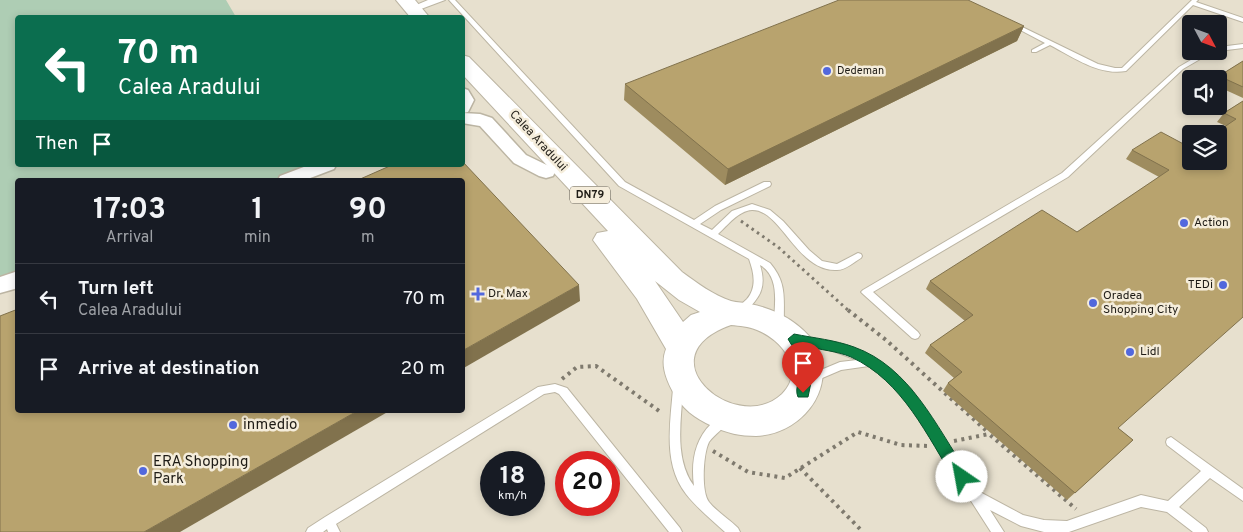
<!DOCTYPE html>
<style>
body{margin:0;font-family:Overpass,sans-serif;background:#242831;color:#f1f3f6;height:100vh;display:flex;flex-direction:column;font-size:19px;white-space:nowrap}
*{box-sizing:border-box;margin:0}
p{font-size:16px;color:#9ea1a6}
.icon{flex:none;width:28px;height:28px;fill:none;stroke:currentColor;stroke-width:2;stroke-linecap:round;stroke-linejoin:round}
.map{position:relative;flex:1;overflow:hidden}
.sheet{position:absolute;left:15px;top:178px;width:450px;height:235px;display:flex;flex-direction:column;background:#171b24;border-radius:5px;box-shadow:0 2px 8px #0003}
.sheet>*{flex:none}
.hud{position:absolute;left:15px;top:15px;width:450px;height:152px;border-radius:5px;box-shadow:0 2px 8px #0003;background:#0b6e4f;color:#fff;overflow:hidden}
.needle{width:32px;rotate:131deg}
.buttons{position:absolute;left:1182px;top:15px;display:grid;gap:10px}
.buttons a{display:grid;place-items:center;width:45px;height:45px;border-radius:5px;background:#171b24;box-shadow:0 2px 8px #0003;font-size:25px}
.speed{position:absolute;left:480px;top:451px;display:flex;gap:10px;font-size:25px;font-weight:700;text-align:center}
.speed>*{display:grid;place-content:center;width:65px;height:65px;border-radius:50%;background:#171b24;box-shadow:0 2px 8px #0003;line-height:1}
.speed small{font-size:12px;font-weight:400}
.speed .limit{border:8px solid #d22;background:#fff;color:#111}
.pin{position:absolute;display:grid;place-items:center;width:42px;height:42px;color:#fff;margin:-51px -21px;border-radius:50% 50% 50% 0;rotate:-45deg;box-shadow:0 0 5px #0007}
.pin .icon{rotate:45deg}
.me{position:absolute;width:55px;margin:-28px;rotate:327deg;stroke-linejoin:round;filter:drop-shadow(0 0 4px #0008)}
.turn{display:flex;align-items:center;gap:18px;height:105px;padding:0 20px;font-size:22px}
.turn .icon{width:65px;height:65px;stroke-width:2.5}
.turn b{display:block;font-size:35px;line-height:42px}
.then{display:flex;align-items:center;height:48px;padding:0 20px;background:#0003;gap:10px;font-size:19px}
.eta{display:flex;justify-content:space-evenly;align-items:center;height:85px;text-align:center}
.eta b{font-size:30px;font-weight:700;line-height:35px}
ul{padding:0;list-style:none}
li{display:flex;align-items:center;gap:15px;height:70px;padding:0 20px;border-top:1px solid #363941}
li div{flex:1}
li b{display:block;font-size:19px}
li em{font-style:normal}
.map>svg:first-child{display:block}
.green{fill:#aecdb4}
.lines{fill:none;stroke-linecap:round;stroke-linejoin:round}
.service-casing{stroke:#bcb5a3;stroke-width:2}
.minor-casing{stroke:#bcb5a3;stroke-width:2}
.tertiary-casing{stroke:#bcb5a3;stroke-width:3}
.trunk-casing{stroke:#bcb5a3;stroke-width:2}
.path-far1{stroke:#7f7a6e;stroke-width:3;stroke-dasharray:2.5 4;stroke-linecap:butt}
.path{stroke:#7f7a6e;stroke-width:4;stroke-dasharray:3 4.5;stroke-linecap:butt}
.service{fill:#fff;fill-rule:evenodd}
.minor{fill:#fff;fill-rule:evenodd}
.tertiary{fill:#fff;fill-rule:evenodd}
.trunk{fill:#fff;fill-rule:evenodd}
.wall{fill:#9e8c5f}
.shaded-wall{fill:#81724d}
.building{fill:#b8a36e;stroke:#81724d}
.route{fill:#0b8043;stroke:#07532c}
.poi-dot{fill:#5268dd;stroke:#f5eddb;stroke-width:2}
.labels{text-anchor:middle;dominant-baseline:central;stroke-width:5;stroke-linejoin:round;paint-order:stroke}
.far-poi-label{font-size:11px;fill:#1f1c16;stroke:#f5eddb;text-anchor:start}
.shield{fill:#f5eddb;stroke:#5f5b51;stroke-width:1}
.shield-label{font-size:11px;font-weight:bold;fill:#1f1c16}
.street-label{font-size:12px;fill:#1f1c16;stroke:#f5eddb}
.poi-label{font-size:12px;fill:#1f1c16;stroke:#f5eddb;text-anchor:start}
.near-poi-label{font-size:15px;fill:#1f1c16;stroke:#f5eddb;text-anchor:start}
</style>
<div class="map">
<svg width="1243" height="532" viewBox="0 0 1243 532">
<rect width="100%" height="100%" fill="#e7e0ce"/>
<path class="green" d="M0,0H226L236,17L18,18V165H326L287,180H18L17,283L0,290Z"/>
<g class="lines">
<defs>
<g id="service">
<path d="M449,0H455L625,182L694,220L715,206L764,182H770L771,184L770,186L721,210L700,224L712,230L732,211L752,204L770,210L783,221L809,250L822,261L837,264L858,253L861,254L862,256L861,258C854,262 846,270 837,270C797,272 781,209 752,210C738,211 728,225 718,234L770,263C788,284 783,300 784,325L782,328L779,329L776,328L774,325C774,306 781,277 760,265C767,288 760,298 743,314H737L735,311C739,306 743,303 747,299C757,287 754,273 749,259L619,186Z"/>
<path d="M1192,0H1198L1196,2L1243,18V22L1193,5L1126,71C1099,76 1073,57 1050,45L1036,52H1032V50L1045,43L1009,24L1014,23L1098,64L1115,68H1122Z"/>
<path d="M1243,44V48L1219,51V47Z"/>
<path d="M1206,51H1214L1183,69L1068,177L873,292L918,332L920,335L918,338L915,339L912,338L863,294L861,292L863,290L1062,173L1179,67Z"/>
<path d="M802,336L850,348L875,359L887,368L911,389L978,491L1023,515L1044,520L1067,521L1141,495L1168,501L1201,471L1167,445L1166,442L1167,439L1171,437L1243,489V501L1210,478L1179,507L1206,528L1208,532H1193L1167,512L1141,507L1069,532H1044L1021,526L990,510L1004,532H991L903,395L892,383L869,366L841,370L813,382L809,381L808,378L809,375L840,362L857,360L833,351L799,343L797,340L799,337Z"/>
<path d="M555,384L567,388L680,528L682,532H669L559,394L555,392L544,394L336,524L340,532H328L327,529L323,532H306L308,528L325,517L538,387Z"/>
<path d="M678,385L682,386L683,389C681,421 674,459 694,486C691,463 694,441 711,424C715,420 719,416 724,414L728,416L729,419C725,428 715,434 709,442C703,454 701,492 709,502C717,512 729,519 738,528L740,532H725C712,520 697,508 686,494C663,465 670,424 673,389L674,386Z"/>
</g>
<path id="minor" d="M428,0H445L413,12L407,9Z"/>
<g id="tertiary">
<path d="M462,88L468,90L474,100L468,112L463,113L480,114L492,118L526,155L553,168L555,172L553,176L546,178L539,176L514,163L480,126L462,123Z"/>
<path d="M309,165H336L334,169L305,180H278L280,176Z"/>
<path d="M18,271V288L0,293V277Z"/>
</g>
<g id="trunk">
<path d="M396,0H415L430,18H411Z"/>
<path d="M462,55L469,57L682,272C697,283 713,295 731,301C737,303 744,302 750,304C772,308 794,319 809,336C844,378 807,434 756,436C741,436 726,433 712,426C695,418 682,409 673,392C666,379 660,364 666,349L637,299L593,240L597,233L608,231L462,74ZM655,281L679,300L700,312L691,315L683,322ZM731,325C740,326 748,326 757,330C782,340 806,370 782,394C737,437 641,357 731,325Z"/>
</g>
</defs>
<use href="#service" class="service-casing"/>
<use href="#minor" class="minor-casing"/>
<use href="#tertiary" class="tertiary-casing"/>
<use href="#trunk" class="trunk-casing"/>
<path class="path-far1" d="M741,221L778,247L849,311"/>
<g class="path">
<path d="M848,310L886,340L989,433"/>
<path d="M562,379L577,367L596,366L662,413"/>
<path d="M954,441L989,434L1076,509"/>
<path d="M713,451L748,472L785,478L858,432L901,445L928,446"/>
<path d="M800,468L863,532"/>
</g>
<use href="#service" class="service"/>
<use href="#minor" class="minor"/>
<use href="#tertiary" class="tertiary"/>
<use href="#trunk" class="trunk"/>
</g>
<g class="wall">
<path d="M1024,26L1017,41L725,185L624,100L625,84Z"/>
<path d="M1243,61V98L1219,87V79H1216L1219,76Z"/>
<path d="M1243,101L1118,428L1133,440L1067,500L943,391L948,383L954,378L925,353L930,345L965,321L926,289L930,281L1077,232L1159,177L1126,159L1132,150L1191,161L1226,126L1217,122L1224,113Z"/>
</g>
<g class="shaded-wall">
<path d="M1024,26L1017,41L725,185L728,169Z"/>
<path d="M579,285L580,301L462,369V351Z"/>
<path d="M359,410H391L180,532H144Z"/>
</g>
<g class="building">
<path d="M839,0H968L1024,26L728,169L625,84Z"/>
<path d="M1243,61V87L1219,76Z"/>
<path d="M1243,101V317L1118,428L1133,440L1075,493L948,383L962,372L930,345L973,315L930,281L1042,210L1077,232L1169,170L1132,150L1161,132L1191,148V161H1219V134H1214L1236,119L1224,113Z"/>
<path d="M462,161L579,285L462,351V180H358L392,165H462Z"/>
<path d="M18,309V410H359L144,532H0V316Z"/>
</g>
<path class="route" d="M794,334C814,338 835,340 854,347C910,367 936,426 967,472L969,477L967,482L962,484L956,482C927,436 903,381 851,357C837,351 820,350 806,346L814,368L808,397H798C794,388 801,378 801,369C801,357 793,348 788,339Z"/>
<g class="poi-dot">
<circle cx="827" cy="71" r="5"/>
<circle cx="1184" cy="223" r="5"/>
<circle cx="1223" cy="285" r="5"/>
<path d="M475.5 286.5h5v5h5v5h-5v5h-5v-5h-5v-5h5z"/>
<circle cx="1093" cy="303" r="5"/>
<circle cx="1130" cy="352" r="5"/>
<circle cx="233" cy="425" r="5"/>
<circle cx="143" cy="471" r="5"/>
</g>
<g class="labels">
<g class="far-poi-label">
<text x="837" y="71">Dedeman</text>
</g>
<rect class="shield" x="570" y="186.5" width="40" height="17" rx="4"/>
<g class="shield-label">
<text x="590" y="195">DN79</text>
</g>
<g class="street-label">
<text transform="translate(538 141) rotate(47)">Calea Aradului</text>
</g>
<g class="poi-label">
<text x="1194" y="223">Action</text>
<text x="1213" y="285" text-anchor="end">TEDi</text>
<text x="488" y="294">Dr. Max</text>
<text x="1103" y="296">Oradea<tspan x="1103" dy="14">Shopping City</tspan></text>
<text x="1140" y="352">Lidl</text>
</g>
<g class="near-poi-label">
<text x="243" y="425">inmedio</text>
<text x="153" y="462">ERA Shopping<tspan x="153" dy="17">Park</tspan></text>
</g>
</g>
</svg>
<div class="buttons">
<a><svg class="needle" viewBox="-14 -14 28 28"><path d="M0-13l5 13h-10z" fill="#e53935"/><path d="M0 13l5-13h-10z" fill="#9ea1a6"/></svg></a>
<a><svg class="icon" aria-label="sound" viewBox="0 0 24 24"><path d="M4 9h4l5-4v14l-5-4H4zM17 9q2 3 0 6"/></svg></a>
<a><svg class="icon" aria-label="layers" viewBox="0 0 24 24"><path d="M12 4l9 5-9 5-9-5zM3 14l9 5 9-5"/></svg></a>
</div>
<div class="speed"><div>18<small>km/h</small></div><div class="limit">20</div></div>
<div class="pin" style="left:803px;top:393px;background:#d93025"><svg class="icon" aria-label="arrive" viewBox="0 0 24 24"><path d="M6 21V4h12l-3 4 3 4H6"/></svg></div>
<svg class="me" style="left:962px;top:477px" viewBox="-20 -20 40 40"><circle r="19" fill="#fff"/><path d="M0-13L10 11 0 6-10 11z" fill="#0b8043"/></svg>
<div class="hud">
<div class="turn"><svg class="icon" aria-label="left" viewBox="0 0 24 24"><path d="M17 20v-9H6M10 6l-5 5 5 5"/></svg><div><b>70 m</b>Calea Aradului</div></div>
<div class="then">Then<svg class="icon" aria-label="arrive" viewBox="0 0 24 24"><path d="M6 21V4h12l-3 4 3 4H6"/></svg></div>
</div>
<section class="sheet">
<div class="eta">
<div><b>17:03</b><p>Arrival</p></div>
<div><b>1</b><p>min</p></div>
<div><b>90</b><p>m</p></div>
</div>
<ul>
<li><svg class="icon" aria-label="left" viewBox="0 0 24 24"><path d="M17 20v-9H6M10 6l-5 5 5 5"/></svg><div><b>Turn left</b><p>Calea Aradului</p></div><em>70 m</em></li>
<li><svg class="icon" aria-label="arrive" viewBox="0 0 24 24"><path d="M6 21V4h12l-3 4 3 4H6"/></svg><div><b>Arrive at destination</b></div><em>20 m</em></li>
</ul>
</section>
</div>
